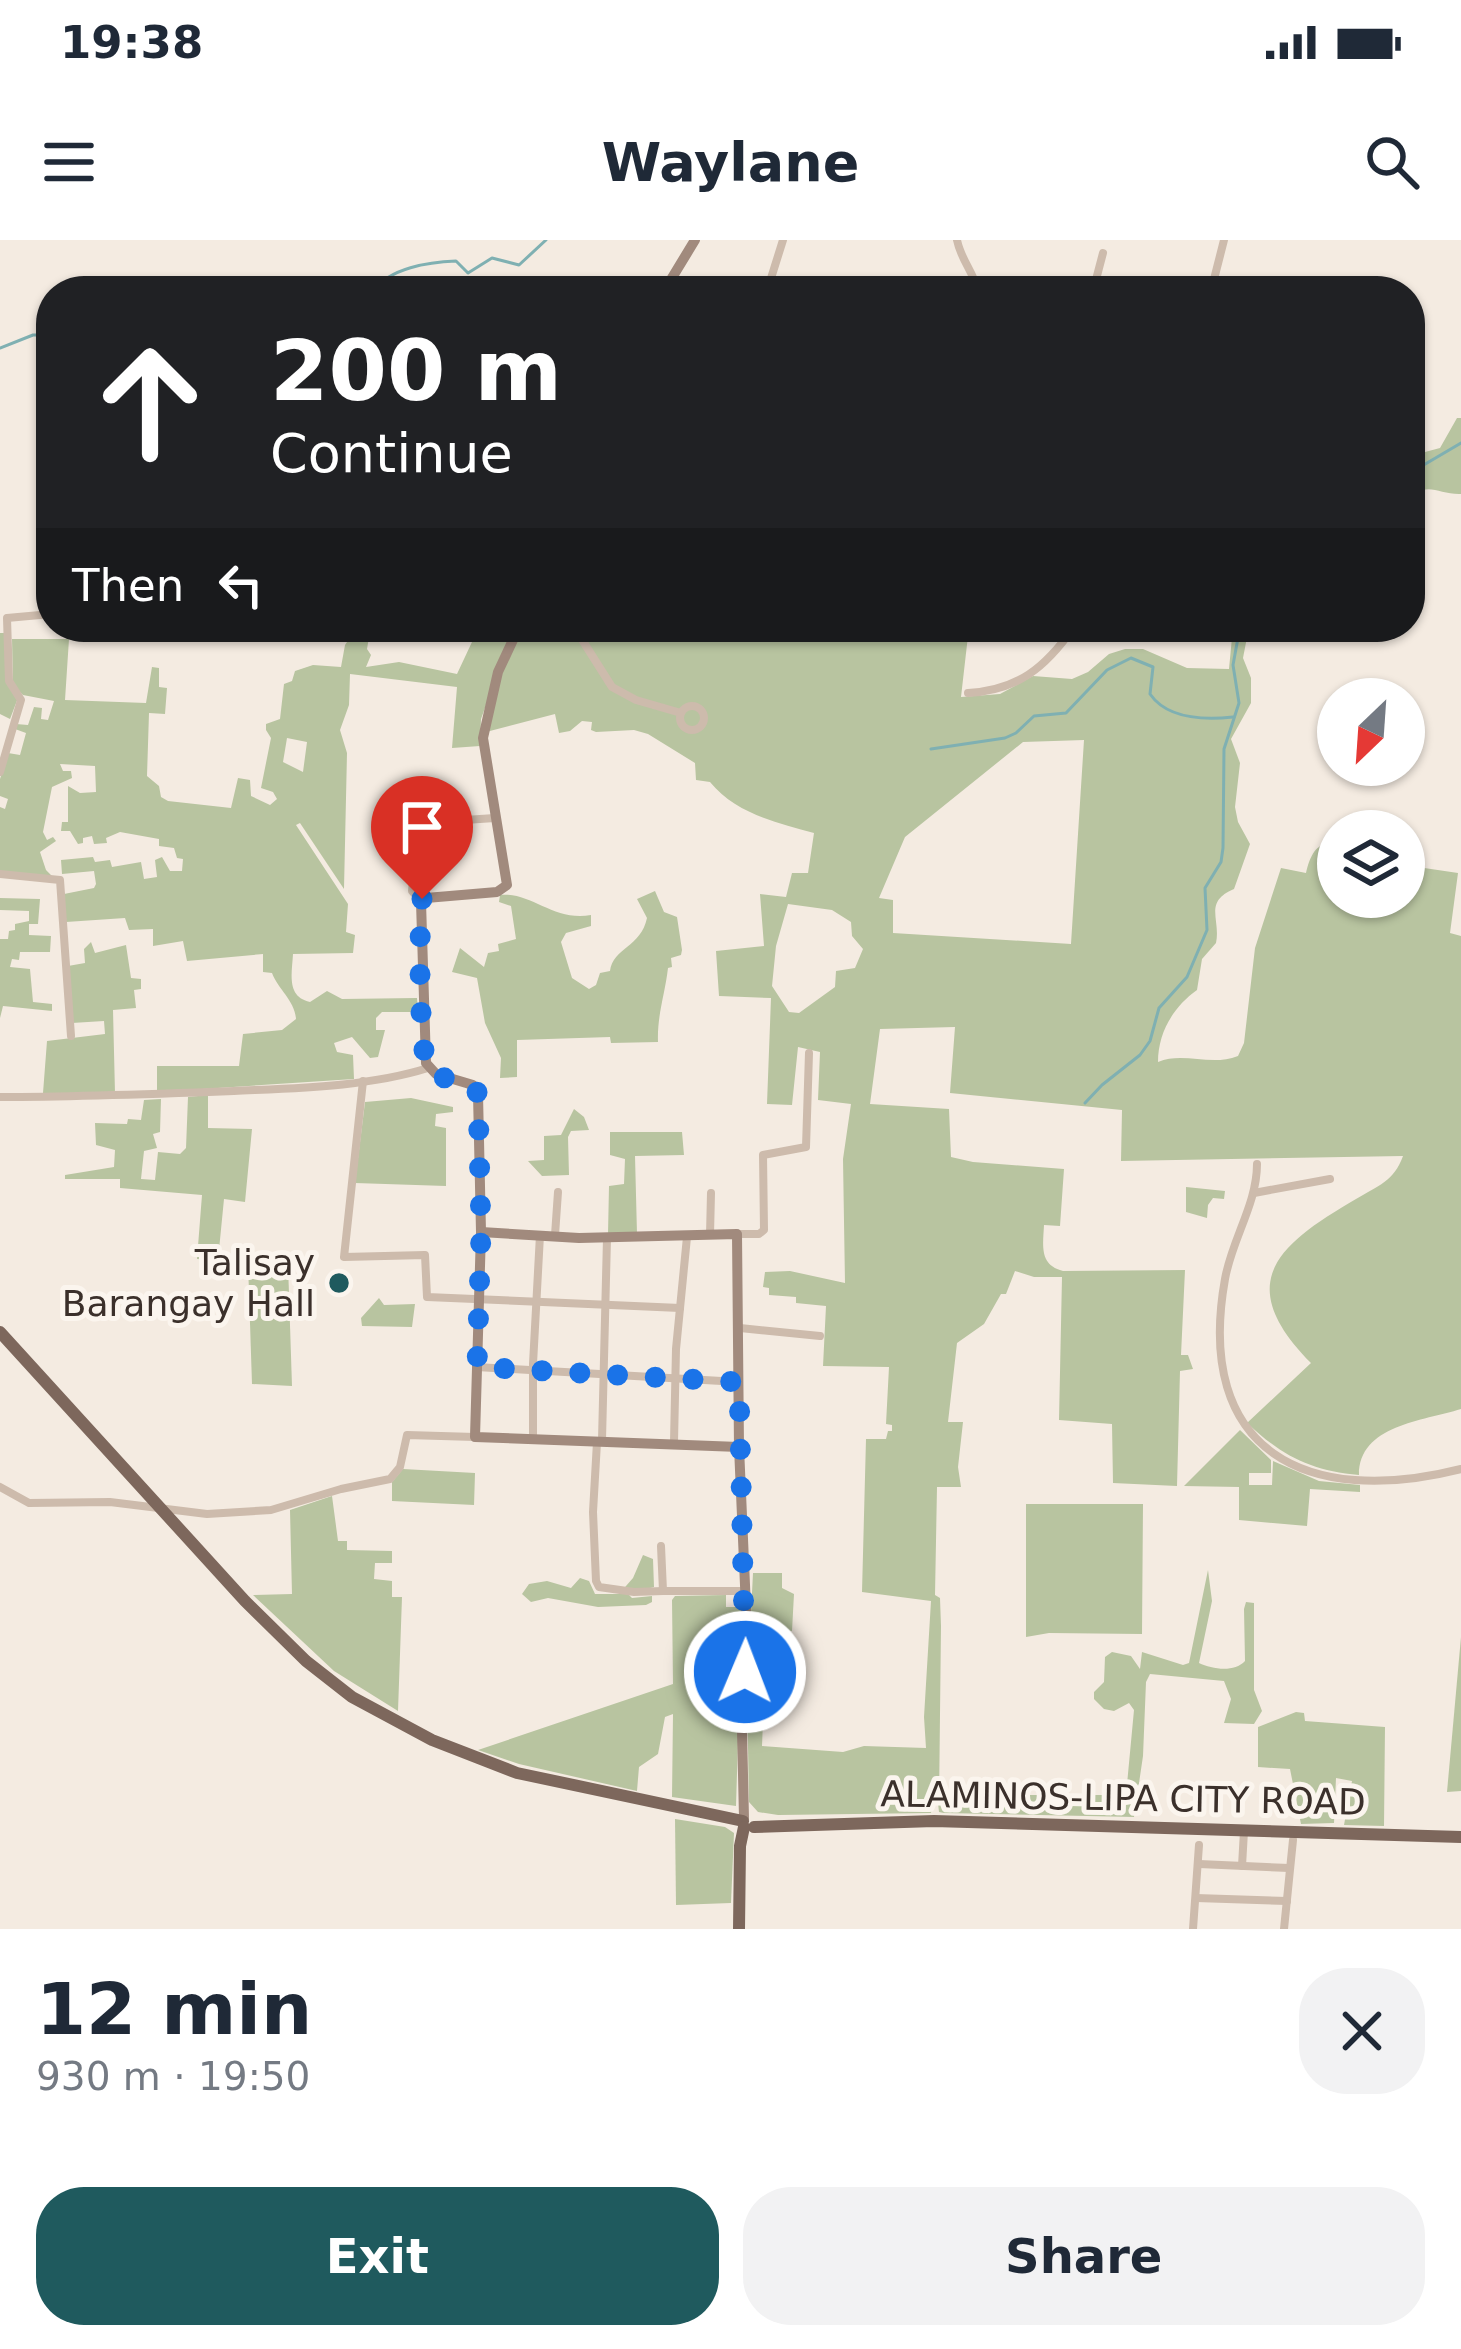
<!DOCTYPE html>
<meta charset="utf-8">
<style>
body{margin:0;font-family:"DejaVu Sans",sans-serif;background:#f2f2f3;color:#1f2937;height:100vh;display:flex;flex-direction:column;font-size:45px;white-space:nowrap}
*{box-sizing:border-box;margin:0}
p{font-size:39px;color:#747a83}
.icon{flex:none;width:66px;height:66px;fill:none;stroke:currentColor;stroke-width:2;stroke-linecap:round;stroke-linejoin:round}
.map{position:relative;height:1689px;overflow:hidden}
.drawer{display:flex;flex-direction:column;background:#fff;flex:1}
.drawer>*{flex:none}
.hud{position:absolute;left:36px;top:36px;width:1389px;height:366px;border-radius:48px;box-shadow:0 3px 9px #0004;background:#202124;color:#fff;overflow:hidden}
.needle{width:78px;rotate:205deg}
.tools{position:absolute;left:1317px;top:438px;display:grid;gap:24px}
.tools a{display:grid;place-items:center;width:108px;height:108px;border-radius:50%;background:#fff;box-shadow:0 3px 9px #0004;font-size:60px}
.pin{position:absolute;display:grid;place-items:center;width:102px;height:102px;color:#fff;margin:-123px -51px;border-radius:50% 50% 50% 0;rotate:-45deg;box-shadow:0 0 12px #0007}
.pin .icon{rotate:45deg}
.me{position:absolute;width:132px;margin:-66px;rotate:1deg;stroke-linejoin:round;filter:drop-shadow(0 0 9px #0008)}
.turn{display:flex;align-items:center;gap:42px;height:252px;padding:0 36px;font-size:54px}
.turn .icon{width:156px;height:156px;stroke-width:2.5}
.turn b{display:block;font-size:84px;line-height:102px}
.then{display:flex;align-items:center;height:114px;padding:0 36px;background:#0003;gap:24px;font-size:45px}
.round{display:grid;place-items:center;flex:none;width:126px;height:126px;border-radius:48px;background:#f2f2f3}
.overview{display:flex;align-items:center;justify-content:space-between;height:204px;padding:0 36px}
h1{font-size:72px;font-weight:700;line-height:90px}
.primary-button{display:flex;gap:24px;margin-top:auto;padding:24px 36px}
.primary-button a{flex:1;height:138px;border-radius:48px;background:#1f5a5e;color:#fff;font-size:48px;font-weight:700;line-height:138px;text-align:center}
.primary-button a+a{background:#f2f2f3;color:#1f2937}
.status{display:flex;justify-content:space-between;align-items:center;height:84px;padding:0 60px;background:#fff;direction:ltr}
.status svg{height:33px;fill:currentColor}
header{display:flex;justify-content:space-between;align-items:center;height:156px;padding:0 36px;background:#fff;font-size:54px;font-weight:700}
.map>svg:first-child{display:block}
.green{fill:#b8c4a0;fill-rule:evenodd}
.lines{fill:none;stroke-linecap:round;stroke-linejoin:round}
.stream{stroke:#7fb0b2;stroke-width:3}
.street{stroke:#cdbbac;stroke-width:8}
.secondary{stroke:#a18a7d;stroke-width:10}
.primary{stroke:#7d675c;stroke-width:12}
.route{stroke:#1a73e8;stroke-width:21;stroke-dasharray:0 37.8}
.poi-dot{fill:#1f5a5e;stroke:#fbf5ee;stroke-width:4.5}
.labels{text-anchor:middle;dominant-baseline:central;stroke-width:10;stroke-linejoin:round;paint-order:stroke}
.poi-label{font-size:36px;fill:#3b302b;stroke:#fbf5ee;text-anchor:end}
.street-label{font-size:36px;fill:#3b302b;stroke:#fbf5ee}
</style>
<div class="status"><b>19:38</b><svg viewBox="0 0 49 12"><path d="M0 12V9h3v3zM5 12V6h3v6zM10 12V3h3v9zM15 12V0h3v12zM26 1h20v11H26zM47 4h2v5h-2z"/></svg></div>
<header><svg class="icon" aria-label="menu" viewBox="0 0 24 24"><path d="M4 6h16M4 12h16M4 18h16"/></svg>Waylane<svg class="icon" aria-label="search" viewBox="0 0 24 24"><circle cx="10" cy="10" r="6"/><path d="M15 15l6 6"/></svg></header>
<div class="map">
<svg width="1461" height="1689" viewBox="0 0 1461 1689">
<rect width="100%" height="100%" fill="#f4ebe1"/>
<g class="green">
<path d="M1457,178H1461V254C1438,255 1423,238 1410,263V216L1440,208Z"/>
<path d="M479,387H514L481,479L480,506L452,508L457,447L350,434L349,465L340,490L347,513L344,649L300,583L296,585L348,664L346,692L355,695L353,713L293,714C292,733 286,757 310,762L327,751L342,759L417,758L418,772H382L376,778V790H385L378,817L370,818L352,797L334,803L337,812L353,815L354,839L157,852V826H239L243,794L282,790L296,779C295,761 278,749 272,733L263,732V714L187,721L183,701L153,706V689L129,690L125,678L66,682L64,654L94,648L96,644L94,631L62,634L61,620L93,617L95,622L110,620L112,627L141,622L144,639L157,637L155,620L162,617L170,631H182L183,619L177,618L174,608L159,606V599L120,592L106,598L107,603L94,604L92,596L83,598V603L78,604L70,591H61L62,582H68V546L80,553L96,552L95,526L60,524L63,531H71L72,538L52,547L43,592L47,600L53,597L56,601L40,612L46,630L53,637L0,632V567L5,569L8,559L0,556V539L8,513L20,515L26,493L15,489L16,484L28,485L34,467L42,468L41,479L48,480L54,461L23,455L13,445L12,399H69L65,460L146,463L152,427L159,428V447L167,448L165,474L149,473L147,536L159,546L161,557L168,561L231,568L238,538L250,540L251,556L270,565L277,559L273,552L261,548L271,498L266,490V484L280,479L284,444L292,441L295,431L313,425L341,427L345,405L351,396L369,397L367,409L371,415L366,427L399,422L457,434ZM287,498L307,502L303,532L283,522Z"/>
<path d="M524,387H969L961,457L1000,454L1033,436L1072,439L1088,432L1109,414L1125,409H1143L1187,428L1229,429L1233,387H1249L1243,418L1251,438V463L1231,499L1240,523L1235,567L1238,582L1250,604L1234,649C1203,662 1221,679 1216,703L1202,719L1197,750C1173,767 1158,793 1158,822C1184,811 1210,827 1238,816L1244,803L1255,708L1281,628L1306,633C1310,615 1318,597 1338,607V657H1404V625L1458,633L1450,693L1461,696V1169C1423,1181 1359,1185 1359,1235C1311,1231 1282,1216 1247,1183L1311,1123C1232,1043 1277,1005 1356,959C1378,946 1394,941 1403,916L1121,921L1122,870L950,853L955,787L880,789L870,864L949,869L951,917L973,922L1064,929L1060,986L1044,985C1043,1006 1039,1025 1063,1031L1185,1030L1181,1115H1188L1193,1129L1180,1131L1177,1246L1113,1243L1112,1184L1059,1180L1062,1037H1034L1015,1031L1006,1054H1001L984,1084L957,1103L948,1182H963L958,1227L961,1247H937L935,1355L940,1358L941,1386L939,1563L1028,1565L1029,1555H1126L1134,1470L1129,1463L1114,1471L1104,1469L1094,1459V1452L1104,1442L1105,1417L1112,1412L1131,1416L1140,1429L1142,1412L1183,1425L1189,1423L1208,1330L1212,1361L1199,1423C1212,1429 1234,1433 1245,1421L1244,1369L1246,1362L1254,1363V1450L1262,1471L1254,1484L1224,1483L1231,1459L1224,1441L1150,1434L1146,1442L1143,1516L1134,1577L944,1573L939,1572L938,1563H933L931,1573L778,1575L758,1572L749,1562L747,1452L753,1333H782V1348L794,1354L792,1391L765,1389L759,1442L764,1457L762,1506L843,1512L864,1506L926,1508L924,1477L931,1361L862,1352L866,1199H886L888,1191H892V1185L886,1184L889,1127L823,1126L826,1066L796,1063V1057L769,1055V1048L763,1047L765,1032L790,1031L845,1043L843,919L851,864L818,860L820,812L798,807L792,865L767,864L771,758L719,756L716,711L764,706L760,654L786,657L792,633H808L814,593C776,582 736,574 710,542L696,540L695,523L648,494L634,490L596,492L591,490L592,482L582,481L570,491L559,493L555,474L486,492L501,433ZM1084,500L1071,704L893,693V660L879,658L905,597L1023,502ZM788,664L832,670L851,682L852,696L863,709L855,728L836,731L835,747L799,773L789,772L772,746L776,706Z"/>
<path d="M0,393H6L7,425L18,458L10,479L0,474Z"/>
<path d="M655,651L664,672L677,677L682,710L681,715L671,718L672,727L668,728C665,754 657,775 658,802L611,803L610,797L517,800V837L500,838L501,818L485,783L477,738L452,732L460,708L484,727L488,713L499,711L498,704L516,699L511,666L499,662L500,655C530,651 554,682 591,675V686L566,693L561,702L572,738L589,749L596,745L600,733L610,731C613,708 641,707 647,678L637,659Z"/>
<path d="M0,658L40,659L38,684H29V695L51,696L50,712H20L19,720L12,719L10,727L30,729L33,762L52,764V771L3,766L0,778V699H8L9,691L15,690V684L29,681V671L0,670Z"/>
<path d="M91,702L95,713L126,705L131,738L141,739V749L134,750L136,768L113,770L115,853H43L47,801L105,794L104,781L72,783L68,726L85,723L84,709Z"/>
<path d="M208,855V888L252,889L245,962L224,959L218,1020L197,1019L202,955L120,948V939H65V935L114,927L115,910L96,905L95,883L127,884L128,879L141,880L144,860L161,859L160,892L153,894L157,908L144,911L141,939L155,940L158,912L180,914L186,908L188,857Z"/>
<path d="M411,858L453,867V872L436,874L435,886L446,888V946L355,943L365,862Z"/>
<path d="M574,869L584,877L589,890L571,891L568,897L569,935L542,936L528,921L544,920V896L561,895Z"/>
<path d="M610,892H682L684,915L635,916L637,994H608L609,946L624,944L625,919L610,915Z"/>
<path d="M1186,947L1225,951L1224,959L1213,958L1208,965L1207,978L1186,972Z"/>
<path d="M248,1022L288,1024L292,1146L252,1144Z"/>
<path d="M379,1058L384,1065L415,1064L412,1087L362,1086L361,1078Z"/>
<path d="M1240,1190L1271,1220V1233H1249V1245H1272L1273,1221L1319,1241L1360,1245V1252L1310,1249L1307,1286L1239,1280V1247L1184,1246Z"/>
<path d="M403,1229L475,1233L474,1265L392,1261V1242Z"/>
<path d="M332,1256L338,1301H347V1310L392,1311V1323H375L374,1339L392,1341V1357H402L398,1471L334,1431L253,1355L292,1354L290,1270Z"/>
<path d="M1026,1264H1143L1142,1394L1049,1393L1026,1397Z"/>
<path d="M643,1315L653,1319L654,1347L628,1354L632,1358L652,1356V1362L646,1365L598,1367L548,1358L531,1362L522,1354L529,1344L547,1341L571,1348L580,1338L589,1341L595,1354H619L633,1338Z"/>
<path d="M726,1355V1367H742L736,1566L672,1557L673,1474L665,1477L658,1514L639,1527L637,1551L519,1524L478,1510L673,1444L672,1360L675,1356Z"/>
<path d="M1461,1397V1551L1447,1552Z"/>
<path d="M1296,1472L1304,1473L1305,1481L1385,1487L1384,1586L1344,1585L1352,1541L1336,1538L1334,1583L1301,1584L1290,1529L1258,1527V1487Z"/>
<path d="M675,1579L725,1587L734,1593L731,1663L676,1665Z"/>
</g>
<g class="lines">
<g class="stream">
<path d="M374,51C389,28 429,22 456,21L468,33L492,18L519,25L546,0"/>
<path d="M0,108L33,95H51"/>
<path d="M1410,233L1461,203"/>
<path d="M931,509L1005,498L1016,493L1034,476L1066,473L1107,430L1131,418L1153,427L1150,454C1168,480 1205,480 1233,477"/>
<path d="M1085,863L1102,845L1140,815L1150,801L1159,768L1187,737L1207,690L1205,648L1221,622L1223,608L1224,509L1239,463L1233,425L1240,387"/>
</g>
<g class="street">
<path d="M957,0C961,20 973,31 978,51"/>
<path d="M767,51L783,0"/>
<path d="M1093,51L1103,13"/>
<path d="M1211,51L1224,0"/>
<path d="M574,387L612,447L636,460L681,473"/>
<path d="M968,453C1018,450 1045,428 1074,387"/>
<circle cx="692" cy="478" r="12"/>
<path d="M0,532L21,460L9,441L7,378L51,374"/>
<path d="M0,634L60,640L71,796"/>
<path d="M421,661L412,651L419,583L495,578"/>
<path d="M363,841L344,1017L425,1015L427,1057L680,1068"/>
<path d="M0,857C78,857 156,854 234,851C298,848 367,847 428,828"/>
<path d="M1257,924C1257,964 1232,999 1225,1039C1194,1212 1307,1268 1461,1229"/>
<path d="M1254,953L1330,939"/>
<path d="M737,994H759L764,990L763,915L806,907L809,813"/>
<path d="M555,995L558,952"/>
<path d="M710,995L711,953"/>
<path d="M740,1088L820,1096"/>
<path d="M477,1127L739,1142"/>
<path d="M533,1198V1124L540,995"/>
<path d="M602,1200L607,998"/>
<path d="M597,1202L593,1272L596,1341L599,1347L634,1352L663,1351"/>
<path d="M674,1202L676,1109L687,997"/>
<path d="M0,1247L29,1263L110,1262L207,1274L271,1270L341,1249L390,1239L400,1227L407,1195L475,1197"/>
<path d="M661,1306L663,1351H746"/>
<path d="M1199,1624L1289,1628"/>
<path d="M1242,1626L1244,1591"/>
<path d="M1196,1658L1287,1661"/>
<path d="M1193,1689L1199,1605"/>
<path d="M1284,1689L1293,1600"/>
</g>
<g class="secondary">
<path d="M664,51L695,0"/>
<path d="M519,387L498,432L483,498L507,645L497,652L426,658L421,662L426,823L436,834L473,845L478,854L481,992L475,1197L739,1207L746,1368L742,1491L744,1578"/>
<path d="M481,992L579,998L737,994L739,1207"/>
</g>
<g class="primary">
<path d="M0,1092L245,1361L306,1421L352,1457L432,1500L517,1533L743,1581"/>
<path d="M754,1587L934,1581L1461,1597"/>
<path d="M739,1689L740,1606L744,1587"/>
</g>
</g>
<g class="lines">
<path class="route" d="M422,659C419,681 418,816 429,829C438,840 460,840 473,845L478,854L481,992L477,1127L739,1142L745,1432"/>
</g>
<circle class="poi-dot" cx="339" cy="1043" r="12"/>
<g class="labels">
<g class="poi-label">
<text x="315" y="1022">Talisay<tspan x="315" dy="41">Barangay Hall</tspan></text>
</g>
<g class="street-label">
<text transform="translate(1123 1558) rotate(1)">ALAMINOS-LIPA CITY ROAD</text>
</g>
</g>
</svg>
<div class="tools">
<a><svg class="needle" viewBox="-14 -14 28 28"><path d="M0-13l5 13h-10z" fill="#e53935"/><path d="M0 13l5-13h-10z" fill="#747a83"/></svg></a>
<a><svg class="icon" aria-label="layers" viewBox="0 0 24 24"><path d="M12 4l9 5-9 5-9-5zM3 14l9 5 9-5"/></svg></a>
</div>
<div class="pin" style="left:422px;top:659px;background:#d93025"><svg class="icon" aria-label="arrive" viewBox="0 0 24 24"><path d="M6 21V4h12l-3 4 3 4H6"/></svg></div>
<svg class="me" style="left:745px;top:1432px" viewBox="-20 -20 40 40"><circle r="17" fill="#1a73e8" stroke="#fff" stroke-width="3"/><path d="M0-11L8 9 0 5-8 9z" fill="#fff"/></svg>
<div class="hud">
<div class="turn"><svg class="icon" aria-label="ahead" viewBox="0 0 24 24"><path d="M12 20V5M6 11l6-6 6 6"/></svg><div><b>200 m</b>Continue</div></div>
<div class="then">Then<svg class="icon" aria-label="left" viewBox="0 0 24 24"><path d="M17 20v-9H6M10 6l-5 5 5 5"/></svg></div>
</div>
</div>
<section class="drawer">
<div class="overview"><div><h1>12 min</h1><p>930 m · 19:50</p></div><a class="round"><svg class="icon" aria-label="close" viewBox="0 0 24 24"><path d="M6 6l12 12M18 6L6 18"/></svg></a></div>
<div class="primary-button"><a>Exit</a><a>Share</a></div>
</section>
